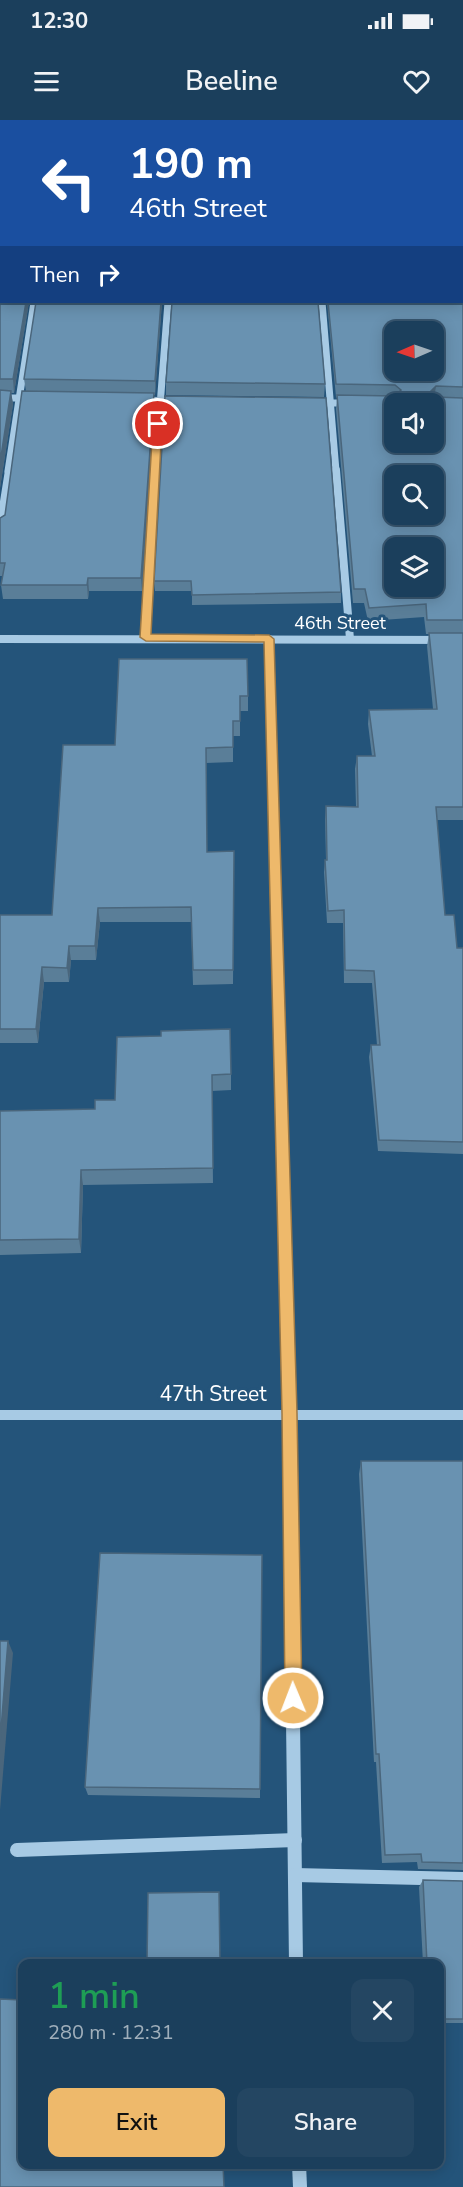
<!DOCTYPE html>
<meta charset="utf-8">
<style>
body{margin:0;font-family:"Nunito Sans",sans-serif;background:#244662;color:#f1f3f6;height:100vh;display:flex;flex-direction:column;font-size:22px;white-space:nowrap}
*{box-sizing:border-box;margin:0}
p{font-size:20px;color:#a0afbb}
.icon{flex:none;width:33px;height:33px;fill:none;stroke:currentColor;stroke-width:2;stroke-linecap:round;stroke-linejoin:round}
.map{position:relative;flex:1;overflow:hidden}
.panel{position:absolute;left:18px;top:1839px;width:426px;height:210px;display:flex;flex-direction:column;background:#1b3f5c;border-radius:12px;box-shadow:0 3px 15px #0003,0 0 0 2px #395872}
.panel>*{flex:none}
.guide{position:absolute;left:0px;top:0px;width:464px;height:183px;box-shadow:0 3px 15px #0003,0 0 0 2px #395872;background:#1a4fa0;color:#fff;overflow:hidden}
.needle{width:39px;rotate:268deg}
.tools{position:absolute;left:384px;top:201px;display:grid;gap:12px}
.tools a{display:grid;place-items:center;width:60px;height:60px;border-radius:12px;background:#1b3f5c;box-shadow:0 3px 15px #0003,0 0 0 2px #395872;font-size:30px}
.pin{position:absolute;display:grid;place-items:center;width:51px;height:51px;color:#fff;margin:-26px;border:3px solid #fff;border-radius:50%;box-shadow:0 2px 6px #0007}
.me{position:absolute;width:66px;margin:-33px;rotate:359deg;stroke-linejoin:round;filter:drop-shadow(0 0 4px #0008)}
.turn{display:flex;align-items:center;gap:21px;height:126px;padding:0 30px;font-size:27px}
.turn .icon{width:78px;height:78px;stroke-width:2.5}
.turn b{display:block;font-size:42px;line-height:51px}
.then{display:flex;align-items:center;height:57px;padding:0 30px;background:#0003;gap:12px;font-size:22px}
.round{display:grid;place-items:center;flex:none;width:63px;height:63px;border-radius:12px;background:#244662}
.head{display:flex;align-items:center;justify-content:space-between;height:102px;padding:0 30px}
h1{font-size:36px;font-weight:600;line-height:45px;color:#1e9e55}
.action{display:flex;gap:12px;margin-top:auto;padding:12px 30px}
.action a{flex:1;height:69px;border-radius:12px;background:#eeb96b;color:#111;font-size:24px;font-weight:600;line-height:69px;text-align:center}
.action a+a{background:#244662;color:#f1f3f6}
.status{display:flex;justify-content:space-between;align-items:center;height:42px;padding:0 30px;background:#1b3f5c;direction:ltr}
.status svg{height:16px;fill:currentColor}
header{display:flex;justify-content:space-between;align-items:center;height:78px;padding:0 30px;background:#1b3f5c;font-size:27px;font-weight:600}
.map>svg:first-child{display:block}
.green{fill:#386e97}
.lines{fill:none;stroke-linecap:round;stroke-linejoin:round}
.minor-far3{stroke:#a7cae4;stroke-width:7}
.minor-far2{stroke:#a7cae4;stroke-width:8}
.minor-far1{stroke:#a7cae4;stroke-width:10}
.minor{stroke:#a7cae4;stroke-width:14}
.wall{fill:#5a7e98}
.shaded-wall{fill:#4a667c}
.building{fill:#6992b1;stroke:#4a667c;stroke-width:1.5;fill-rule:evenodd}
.route{fill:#eeb96b;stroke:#9b7846;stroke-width:1.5}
.labels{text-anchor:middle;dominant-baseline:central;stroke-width:6;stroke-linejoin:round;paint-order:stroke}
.far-street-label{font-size:18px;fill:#fff;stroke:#24547a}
.street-label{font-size:21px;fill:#fff;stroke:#24547a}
</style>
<div class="status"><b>12:30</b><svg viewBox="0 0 49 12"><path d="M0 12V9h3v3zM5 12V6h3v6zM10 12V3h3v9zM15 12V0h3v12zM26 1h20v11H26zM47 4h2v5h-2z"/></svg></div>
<header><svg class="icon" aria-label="menu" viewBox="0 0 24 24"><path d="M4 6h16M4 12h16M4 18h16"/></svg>Beeline<svg class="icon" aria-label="heart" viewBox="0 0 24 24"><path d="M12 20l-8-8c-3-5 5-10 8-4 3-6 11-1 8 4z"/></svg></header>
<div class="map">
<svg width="463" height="2067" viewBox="0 0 463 2067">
<rect width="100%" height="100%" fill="#24547a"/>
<path class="green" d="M93,0H441V1H92Z"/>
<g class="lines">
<g class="minor-far3">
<path d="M322,182L336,351"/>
<path d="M0,278H34"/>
<path d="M140,280L178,281"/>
<path d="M314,283H349"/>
<path d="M8,351L34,182"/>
<path d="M155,351L168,182"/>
</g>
<g class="minor-far2">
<path d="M336,350L350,519"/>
<path d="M0,407L9,350"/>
<path d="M146,517L155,350"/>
<path d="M0,519L463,520"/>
<path d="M269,519L276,795"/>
</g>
<g class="minor-far1">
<path d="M276,793L290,1356"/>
<path d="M0,1295H463"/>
</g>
<g class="minor">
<path d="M290,1355L296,1844"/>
<path d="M17,1730L295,1720"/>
<path d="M295,1755L463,1759"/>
<path d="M299,2044L300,2067"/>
</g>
</g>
<g class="wall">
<path d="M0,0L29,182L14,273H11L13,284L0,368Z"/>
<path d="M463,114V700H437L445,795L457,828H463V1034L378,1031L369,937L371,925H377L372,863H344L343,803H327L324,752L325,740H326L325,699L326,686L356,687L355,649L357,636H372L368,604L369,590L433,589L427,526L429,514H426L424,497L368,501L364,483H353L336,289L337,278L336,277L327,182H462Z"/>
<path d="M162,182L155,275H154V286L142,471H89L88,479H3L1,465L3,456H0V398L5,395L26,271L24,259Z"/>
<path d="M166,262L325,264L324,277L166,275Z"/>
<path d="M165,276L341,472V483L192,485V471H155L154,461Z"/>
<path d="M119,539L248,576V591H240V616H233V642L206,643L207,732L234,731L233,864L193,865L191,802H100L96,840H71L69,862H44L38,923H0V795H52L115,625Z"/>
<path d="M117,917L231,954V970L212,971L213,1063L83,1065L81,1133L0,1135V991L95,989L115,980Z"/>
<path d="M361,1341H463V1750L418,1749L417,1742L382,1743L376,1642H374L359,1354Z"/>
<path d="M85,1667L260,1669V1678L88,1675Z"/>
<path d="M423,1760L463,1761V1903H440V1844H423L419,1767Z"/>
</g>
<g class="shaded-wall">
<path d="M26,182H29L14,273L13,259Z"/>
<path d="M161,182H162L155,275V261Z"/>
<path d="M436,266L434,279L430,272Z"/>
<path d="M11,271L13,284L0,368V343Z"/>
<path d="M154,273V286L142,471L141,458Z"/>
<path d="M88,458L89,471L88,479L87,465Z"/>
<path d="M98,788L100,802L96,840L95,826Z"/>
<path d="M69,826L71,840L69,862L67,848Z"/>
<path d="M42,847L44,862L38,923L36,909Z"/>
<path d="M81,1050L83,1065L81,1133L79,1119Z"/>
<path d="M8,1521L13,1533L0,1690V1622Z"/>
</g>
<g class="building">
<path d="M0,0H44V2H2V182H26L13,259H0Z"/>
<path d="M462,114H463V267L436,266L430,272L435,277L463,278V500H427L426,484L369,488L365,469H354L337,275L395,276L401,270L395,265L336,264L328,182H462ZM394,212H434V250H394ZM394,284H434V322H394ZM394,356H434V394H394ZM394,428H434V466H394Z"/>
<path d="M36,182H161L155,261L24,259Z"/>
<path d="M172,182H318L325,264L166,262Z"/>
<path d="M0,270L11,271L0,343Z"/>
<path d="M22,271L154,273L141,458H88L87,465H1L5,443H0V398L5,395Z"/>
<path d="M165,276L326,278L341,472L192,475L191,461H154Z"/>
<path d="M429,513H463V687H436L445,795H454L457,828H463V1022L379,1020L371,925H380L374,851L345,850L344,790L328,791L325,740H327L326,686L358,687L357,636H375L369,590L437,589Z"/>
<path d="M119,539H247L248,576H240V601H233V627L206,628L207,732L234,731L233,850H193L191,787L98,788L95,826H69L67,848L42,847L36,909H0V795H52L63,625H115Z"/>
<path d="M230,909L231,954L212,955L213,1048L81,1050L79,1119L0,1120V991L95,989V980H115L117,917L161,916V911Z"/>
<path d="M361,1341H463V1743L422,1742L421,1734L385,1735L379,1634H376Z"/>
<path d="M100,1433L262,1435L260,1669L85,1667Z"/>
<path d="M0,1521H8L0,1622Z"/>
<path d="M423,1760L463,1761V1899H440V1844H427Z"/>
<path d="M219,1772L220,1844H147L148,1773Z"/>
<path d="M0,1879L22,1880V2044H223L224,2067H0Z"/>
</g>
<path class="route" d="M158,302L162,304L151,514L269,515L274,519L297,1293L302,1578L299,1584L293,1586L287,1584L285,1578L282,1293L264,522L146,521L140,517L153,304Z"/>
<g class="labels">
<g class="far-street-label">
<text x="340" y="503">46th Street</text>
</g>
<g class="street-label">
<text x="213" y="1274">47th Street</text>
</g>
</g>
</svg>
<div class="tools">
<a><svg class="needle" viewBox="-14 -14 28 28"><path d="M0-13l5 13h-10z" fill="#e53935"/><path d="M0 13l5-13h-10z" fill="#a0afbb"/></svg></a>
<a><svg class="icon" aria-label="sound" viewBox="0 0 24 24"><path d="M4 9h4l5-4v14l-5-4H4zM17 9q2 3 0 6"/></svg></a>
<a><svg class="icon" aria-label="search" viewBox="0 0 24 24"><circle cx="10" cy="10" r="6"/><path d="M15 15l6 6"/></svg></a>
<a><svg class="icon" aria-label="layers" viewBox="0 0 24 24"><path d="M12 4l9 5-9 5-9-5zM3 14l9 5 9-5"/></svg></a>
</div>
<div class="pin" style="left:158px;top:304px;background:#d93025"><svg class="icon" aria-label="arrive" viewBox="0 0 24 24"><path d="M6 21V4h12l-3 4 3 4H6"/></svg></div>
<svg class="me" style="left:293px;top:1578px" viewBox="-20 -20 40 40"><circle r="17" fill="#eeb96b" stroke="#fff" stroke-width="3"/><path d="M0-11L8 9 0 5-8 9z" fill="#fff"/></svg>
<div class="guide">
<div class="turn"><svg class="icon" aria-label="left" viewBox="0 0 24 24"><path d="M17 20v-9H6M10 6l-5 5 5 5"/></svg><div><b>190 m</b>46th Street</div></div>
<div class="then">Then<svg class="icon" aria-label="right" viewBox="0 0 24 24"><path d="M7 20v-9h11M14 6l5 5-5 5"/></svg></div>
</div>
<section class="panel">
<div class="head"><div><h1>1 min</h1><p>280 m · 12:31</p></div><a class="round"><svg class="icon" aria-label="close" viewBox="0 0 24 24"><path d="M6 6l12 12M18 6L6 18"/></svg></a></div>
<div class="action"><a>Exit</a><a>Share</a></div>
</section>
</div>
